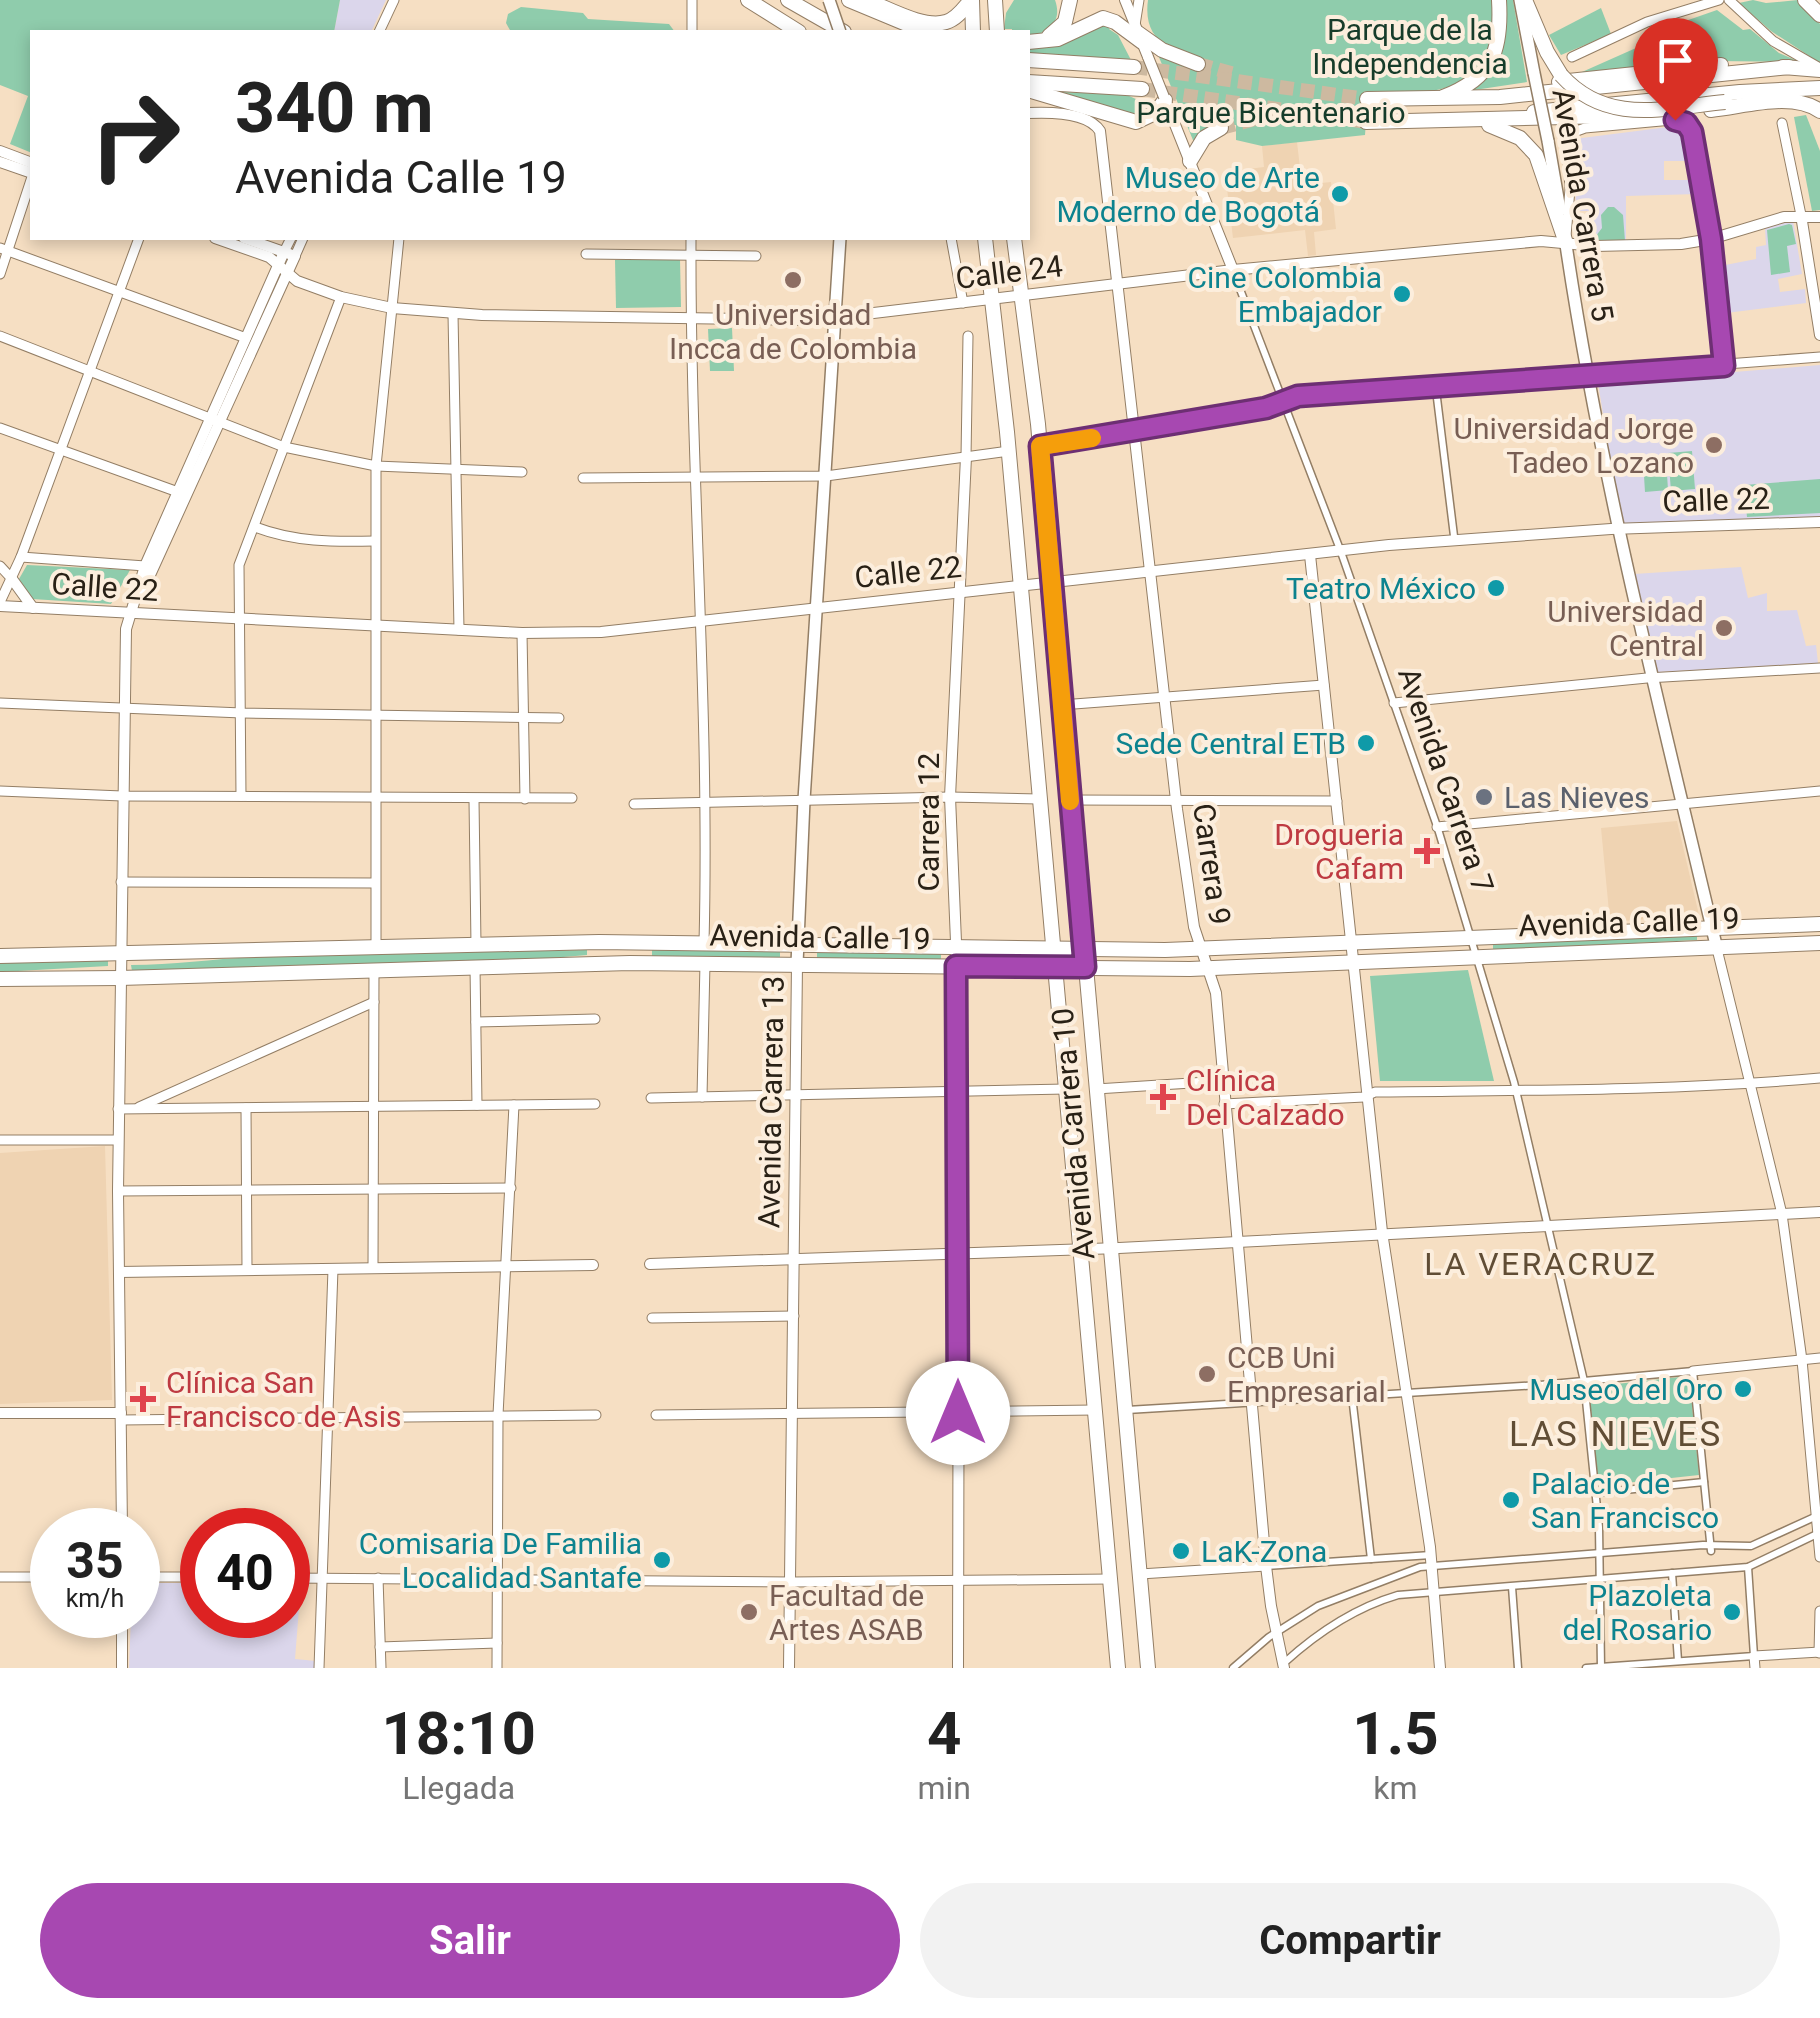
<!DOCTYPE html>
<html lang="es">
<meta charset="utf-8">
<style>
body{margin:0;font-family:Roboto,sans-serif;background:#f2f2f2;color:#222;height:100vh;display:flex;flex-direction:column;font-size:38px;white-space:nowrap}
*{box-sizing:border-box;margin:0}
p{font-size:32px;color:#767676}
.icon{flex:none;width:55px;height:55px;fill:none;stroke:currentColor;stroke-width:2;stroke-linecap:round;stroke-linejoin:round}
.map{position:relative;height:1668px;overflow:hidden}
.side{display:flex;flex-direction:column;background:#fff;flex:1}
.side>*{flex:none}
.guide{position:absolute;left:30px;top:30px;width:1000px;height:210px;border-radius:0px;box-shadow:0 5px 15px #0003;background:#fff;color:#222;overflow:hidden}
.speed{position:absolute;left:30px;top:1508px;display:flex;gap:20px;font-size:50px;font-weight:700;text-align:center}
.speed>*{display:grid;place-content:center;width:130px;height:130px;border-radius:50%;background:#fff;box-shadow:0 5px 15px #0003;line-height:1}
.speed small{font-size:25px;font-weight:400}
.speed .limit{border:15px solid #d22;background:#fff;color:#111}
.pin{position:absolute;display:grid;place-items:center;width:85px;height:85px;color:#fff;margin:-102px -42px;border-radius:50% 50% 50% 0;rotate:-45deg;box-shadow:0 0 10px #0007}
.pin .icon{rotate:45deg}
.me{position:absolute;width:110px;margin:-55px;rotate:0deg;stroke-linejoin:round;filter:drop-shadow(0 0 8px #0008)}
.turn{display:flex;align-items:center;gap:35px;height:210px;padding:0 40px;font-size:45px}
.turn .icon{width:130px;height:130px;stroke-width:2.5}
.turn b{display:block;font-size:70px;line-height:85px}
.eta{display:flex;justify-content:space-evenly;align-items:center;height:170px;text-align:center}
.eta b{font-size:60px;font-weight:700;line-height:70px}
.action{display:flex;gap:20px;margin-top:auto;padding:20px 40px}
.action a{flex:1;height:115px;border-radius:60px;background:#a748b1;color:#fff;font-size:40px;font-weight:700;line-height:115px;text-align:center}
.action a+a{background:#f2f2f2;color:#222}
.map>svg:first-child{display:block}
.built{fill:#efd3b2}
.education{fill:#dbd6eb}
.green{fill:#8fccac}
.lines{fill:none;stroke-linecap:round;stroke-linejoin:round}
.primary-tunnel{stroke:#cdb9a0;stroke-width:14;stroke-dasharray:14 7;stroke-linecap:butt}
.pedestrian-casing{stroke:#937e65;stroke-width:9}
.minor-casing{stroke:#937e65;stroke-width:11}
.tertiary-casing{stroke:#937e65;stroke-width:12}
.secondary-casing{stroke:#937e65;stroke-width:14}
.primary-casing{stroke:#937e65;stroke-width:16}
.pedestrian{stroke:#fff;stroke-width:6}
.minor{stroke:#fff;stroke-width:9}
.tertiary{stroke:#fff;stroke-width:10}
.secondary{stroke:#fff;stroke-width:11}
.primary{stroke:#fff;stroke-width:14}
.tertiary-bridge-casing{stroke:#937e65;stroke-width:12;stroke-linecap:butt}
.secondary-bridge-casing{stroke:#937e65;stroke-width:14;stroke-linecap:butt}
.primary-bridge-casing{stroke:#937e65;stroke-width:16;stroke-linecap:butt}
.tertiary-bridge{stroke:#fff;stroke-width:10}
.secondary-bridge{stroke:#fff;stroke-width:11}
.primary-bridge{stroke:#fff;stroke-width:14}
.route-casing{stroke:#6d2f73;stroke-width:25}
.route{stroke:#a748b1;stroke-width:18}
.slow{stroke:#f59e0b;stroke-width:18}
.culture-dot{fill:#0f9aa8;stroke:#fceedd;stroke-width:4}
.education-dot{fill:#8d6e63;stroke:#fceedd;stroke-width:4}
.worship-dot{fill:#6b7280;stroke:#fceedd;stroke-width:4}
.health-dot{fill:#e0444e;stroke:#fceedd;stroke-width:4}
.labels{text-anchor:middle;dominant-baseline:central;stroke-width:8;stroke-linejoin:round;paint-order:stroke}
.park-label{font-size:30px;fill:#163c2a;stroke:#fceedd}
.culture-label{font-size:30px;fill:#0d838f;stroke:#fceedd;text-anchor:end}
.street-label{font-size:30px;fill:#292116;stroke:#fceedd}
.education-label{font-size:30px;fill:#785e54;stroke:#fceedd;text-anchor:end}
.worship-label{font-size:30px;fill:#5b616d;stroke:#fceedd;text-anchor:start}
.health-label{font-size:30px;fill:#be3a42;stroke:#fceedd;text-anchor:start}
.neighbourhood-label{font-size:32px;letter-spacing:2.5px;fill:#604d35;stroke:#fceedd}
.quarter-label{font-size:35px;letter-spacing:2.5px;fill:#604d35;stroke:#fceedd}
</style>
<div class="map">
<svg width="1820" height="1668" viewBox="0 0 1820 1668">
<rect width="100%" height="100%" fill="#f6dfc3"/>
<g class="built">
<path d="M1297,142L1302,185L1331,182L1336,229L1314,232L1316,255L1308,256L1305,230L1233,238L1225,172L1264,167L1262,146Z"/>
<path d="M1677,821L1699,915L1610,922L1601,828Z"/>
<path d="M105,1146L112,1400L0,1404V1153Z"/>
</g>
<g class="education">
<path d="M340,0H386L371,32H334Z"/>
<path d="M1684,125L1693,161H1664V180H1696L1698,194L1626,196V241H1589L1593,211H1576L1574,139Z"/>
<path d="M1793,221L1802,274L1778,279L1780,292L1805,289L1806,303L1726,313L1720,266L1756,259V247L1766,245L1765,228Z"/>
<path d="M1820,365V518L1621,525L1598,383Z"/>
<path d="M1741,567L1748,598L1767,593V611L1797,610L1806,646L1816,645L1818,663L1658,672L1634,574Z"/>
<path d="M138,1583H202V1615H288V1583H301L295,1659L316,1661L315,1668H129L131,1615H138Z"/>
</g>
<g class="green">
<path d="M0,0H340L334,32H32V153L10,144L28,96L0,85Z"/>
<path d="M1014,0H1055C1063,22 1048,33 1028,37V32H1012V29H1004L1006,13Z"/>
<path d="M1148,0H1495C1502,91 1439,95 1368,95L1365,135L1262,146L1236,140V125H1227L1195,145L1154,45L1208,66L1209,64C1175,51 1142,44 1148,0Z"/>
<path d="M1503,0H1513L1527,82L1461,92L1480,81Z"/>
<path d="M1753,0L1766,3L1798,0L1820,24V63L1771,31L1739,3Z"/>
<path d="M521,7L583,13L588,19L669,24L675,32H511L506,23L508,14Z"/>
<path d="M1601,8L1611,34L1561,55L1549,35Z"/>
<path d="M1717,10L1743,30L1750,29L1779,53L1800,62L1716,61L1573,76L1663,36L1673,43L1678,36L1674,25Z"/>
<path d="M1100,24L1110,26L1109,29L1118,35L1131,60L1028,57V48Z"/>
<path d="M1043,91L1127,95L1151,106L1139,118Z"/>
<path d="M1806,115L1820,151V210L1812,211L1794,117Z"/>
<path d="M1608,207H1614L1623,215L1625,241H1592L1602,228L1601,215Z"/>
<path d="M1789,224L1792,225L1796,244L1787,246L1790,272L1771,275L1767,230Z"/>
<path d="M680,259L681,307L616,308L615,260Z"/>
<path d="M732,328L734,371H710L708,329Z"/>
<path d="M1692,451L1695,489L1671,491L1668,453Z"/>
<path d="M1666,457L1668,490L1645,492L1643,459Z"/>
<path d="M1820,479V513L1747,517L1744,485Z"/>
<path d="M27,565L130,570L111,604L32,599L19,579Z"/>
<path d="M1697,931V940L1493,950V943Z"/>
<path d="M587,950V955L505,962L132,971L131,965C173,965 212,959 254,957C365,953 476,952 587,950Z"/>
<path d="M652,950L780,951V958L652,957Z"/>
<path d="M817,952L941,954V959L817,960Z"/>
<path d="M108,960V966L0,972V963Z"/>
<path d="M1468,970L1494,1081H1380L1370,976Z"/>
<path d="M1689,1376L1699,1475L1598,1486L1589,1387Z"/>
</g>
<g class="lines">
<g class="primary-tunnel">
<path d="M1198,64L1238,75"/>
<path d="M1134,67L1367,99"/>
<path d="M1142,89L1366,122"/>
<path d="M1221,128L1278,113"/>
</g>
<defs>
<g id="pedestrian">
<path d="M1233,271L1341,552L1438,829L1514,1082L1584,1381L1599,1527L1601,1668"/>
<path d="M1436,390L1454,536"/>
<path d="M1352,1396L1371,1559"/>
<path d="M1127,1410L1540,1385L1693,1371L1711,1551"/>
<path d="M1595,1493L1704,1482"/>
<path d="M1267,1566L1431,1555"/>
<path d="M1672,1573L1678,1661"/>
<path d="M1512,1587L1518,1668"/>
<path d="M1284,1663C1318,1632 1354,1608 1398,1595L1748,1567L1817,1534"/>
<path d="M1233,1668L1269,1637L1318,1606L1420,1567L1703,1545L1751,1546L1819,1515"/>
<path d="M1586,1668L1754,1656L1748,1567"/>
</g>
<g id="minor">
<path d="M1729,0L1773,41L1818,67"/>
<path d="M1135,25L1139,0"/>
<path d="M379,32L394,0"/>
<path d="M692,32V0"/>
<path d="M1572,57L1647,22L1719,0"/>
<path d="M1782,123L1801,215"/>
<path d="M1566,236L1570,189L1567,145L1574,132L1585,128L1672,120L1686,123L1692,132L1712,246L1724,366"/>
<path d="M691,238C690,473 710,707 704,943"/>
<path d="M951,238L963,303"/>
<path d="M0,248L246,338"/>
<path d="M284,252L291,238"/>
<path d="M586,254L756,256"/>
<path d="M295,256L303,238"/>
<path d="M0,274L32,177"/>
<path d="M453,314L459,630"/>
<path d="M0,336L284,447L376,466L522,472"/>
<path d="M0,428L178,492"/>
<path d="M1039,446L1265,408L1298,396L1820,357"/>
<path d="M966,457L968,336"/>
<path d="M583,478L826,476L1009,451"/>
<path d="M255,527C294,542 333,542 374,541"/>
<path d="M21,557L145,566"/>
<path d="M0,566L12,579"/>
<path d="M0,602L21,557L139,238"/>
<path d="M522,633L525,799"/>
<path d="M0,703L242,713L559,718"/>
<path d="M1394,703L1647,678L1820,668"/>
<path d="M1061,705L1324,685"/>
<path d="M0,791L122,796L572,798"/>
<path d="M241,796L239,565L341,297"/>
<path d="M474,800L476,945"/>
<path d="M1070,800L1337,801"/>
<path d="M634,804L950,797L1039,799"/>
<path d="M1437,827L1820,791"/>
<path d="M121,882L375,883"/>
<path d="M1716,945L1782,1214L1802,1360L1820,1557"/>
<path d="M376,947V466L399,238"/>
<path d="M475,967L477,1105"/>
<path d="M476,1022L595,1019"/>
<path d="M1096,1089L1223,1081"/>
<path d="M702,1097L705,963"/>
<path d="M651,1098L1066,1089"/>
<path d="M1224,1104L1364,1097L1375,1092C1524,1090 1672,1091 1820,1078"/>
<path d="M139,1107L374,1002"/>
<path d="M246,1108L247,1270"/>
<path d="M118,1109L595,1104"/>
<path d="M0,1140H118"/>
<path d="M118,1191L511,1188"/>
<path d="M373,1268L374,970"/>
<path d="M652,1318L794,1316"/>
<path d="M1693,1371L1820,1358"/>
<path d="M656,1415L1095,1410"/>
<path d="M121,1420L596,1415"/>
<path d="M1140,1574L1266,1566"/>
<path d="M0,1577H52"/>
<path d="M138,1577H202"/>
<path d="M288,1578L792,1582L1110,1579"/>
<path d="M378,1578L381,1668"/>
<path d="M380,1647L497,1643"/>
<path d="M1819,1653L1820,1611"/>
<path d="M319,1668L333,1269"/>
<path d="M497,1668L498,1415L514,1105"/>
<path d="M1755,1668L1754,1656L1820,1652"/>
</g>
<g id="tertiary">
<path d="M1125,0L1148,57"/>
<path d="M1164,97L1233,270"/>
<path d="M1028,113C1049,112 1088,112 1100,131L1177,809L1194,927L1216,993L1266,1566L1271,1606L1284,1668"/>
<path d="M0,151L32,163"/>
<path d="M0,162L32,173"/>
<path d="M1801,215L1820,335"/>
<path d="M215,238L269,257L297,281L341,297L392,308L482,315L815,320L1233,270L1541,241L1595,246L1681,244L1711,239L1784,217H1820"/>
<path d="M1310,555L1382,1232L1430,1547L1440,1668"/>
<path d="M12,579L33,608"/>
<path d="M140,597L295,256L244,238"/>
<path d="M0,606L522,633L601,632L1389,545L1611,529L1820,522"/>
<path d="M650,1264L1119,1248L1820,1212"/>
<path d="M119,1272L593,1265"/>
<path d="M0,1413H121"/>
<path d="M122,1530L118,1191L126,629L145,566L284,252"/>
<path d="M122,1668V1615"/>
<path d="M789,1668L797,964"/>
<path d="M958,1668L959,1201L957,966L950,797L966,457"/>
</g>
<g id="secondary">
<path d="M1520,0L1534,73"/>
<path d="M1548,141L1560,210"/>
<path d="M1565,238C1600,477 1661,711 1716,945"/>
<path d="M797,964L804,800L840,238"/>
</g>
<g id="primary">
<path d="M748,0L799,32"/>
<path d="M788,0L844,32"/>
<path d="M849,0L926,32"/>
<path d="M866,0C888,8 923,29 946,22C957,19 964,8 971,0"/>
<path d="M972,0L973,32"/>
<path d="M995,0L997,32"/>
<path d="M1525,0L1547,52L1561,75"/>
<path d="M1805,0L1820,15"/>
<path d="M1138,33L1162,50L1198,64"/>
<path d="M1049,36L1065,22L1070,0"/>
<path d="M1028,42L1058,39L1103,18L1115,22L1142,42"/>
<path d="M1028,60L1134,67"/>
<path d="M1783,67L1820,70"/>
<path d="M1028,82L1142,89"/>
<path d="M1559,82L1721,65"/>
<path d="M1028,90L1136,122L1155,113L1165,100"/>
<path d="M1443,97C1493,78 1502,50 1499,0"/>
<path d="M1367,99L1500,97L1789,67"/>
<path d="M1711,110C1744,107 1791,91 1820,111"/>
<path d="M1534,112L1740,92L1820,88"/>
<path d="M1366,122L1650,115"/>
<path d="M1489,125L1520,138L1536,155L1566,243"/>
<path d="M1190,161L1204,138L1221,128"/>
<path d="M985,238L1007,432L1118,1668"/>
<path d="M1014,238L1038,424L1148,1668"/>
<path d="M0,956L599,942L1165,950L1820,924"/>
<path d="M0,979L120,978L630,963L1190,969L1820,943"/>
</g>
</defs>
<use href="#pedestrian" class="pedestrian-casing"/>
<use href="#minor" class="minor-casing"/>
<use href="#tertiary" class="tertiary-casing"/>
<use href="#secondary" class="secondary-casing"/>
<use href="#primary" class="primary-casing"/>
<use href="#pedestrian" class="pedestrian"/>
<use href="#minor" class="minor"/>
<use href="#tertiary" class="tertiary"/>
<use href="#secondary" class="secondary"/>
<use href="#primary" class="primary"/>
<defs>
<path id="tertiary-bridge" d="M1148,57L1164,97"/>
<g id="secondary-bridge">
<path d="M829,0L840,32"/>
<path d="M1534,73L1548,141"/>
</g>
<path id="primary-bridge" d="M1561,75C1607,126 1663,108 1725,102"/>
</defs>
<use href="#tertiary-bridge" class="tertiary-bridge-casing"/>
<use href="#secondary-bridge" class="secondary-bridge-casing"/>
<use href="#primary-bridge" class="primary-bridge-casing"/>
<use href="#tertiary-bridge" class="tertiary-bridge"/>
<use href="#secondary-bridge" class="secondary-bridge"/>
<use href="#primary-bridge" class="primary-bridge"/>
</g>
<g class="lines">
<defs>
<path id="route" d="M958,1413L956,966L1085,967L1040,446L1266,408L1298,396L1724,366L1711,239L1692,132L1686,123L1675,120"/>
</defs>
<use href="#route" class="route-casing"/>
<use href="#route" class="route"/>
<path class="slow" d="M1070,801L1040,446L1092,438"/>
</g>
<g class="culture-dot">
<circle cx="1340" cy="194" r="10"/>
<circle cx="1402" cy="294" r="10"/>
<circle cx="1496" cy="588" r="10"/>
<circle cx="1366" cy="743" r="10"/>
<circle cx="1743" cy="1389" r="10"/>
<circle cx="1511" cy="1500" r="10"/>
<circle cx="1181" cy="1551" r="10"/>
<circle cx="662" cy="1560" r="10"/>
<circle cx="1732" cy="1612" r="10"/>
</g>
<g class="education-dot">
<circle cx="793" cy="280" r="10"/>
<circle cx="1714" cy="445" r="10"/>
<circle cx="1724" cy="628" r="10"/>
<circle cx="1207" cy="1374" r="10"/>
<circle cx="749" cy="1612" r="10"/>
</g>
<circle class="worship-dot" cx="1484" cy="797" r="10"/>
<g class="health-dot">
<path d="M1422 836h10v10h10v10h-10v10h-10v-10h-10v-10h10z"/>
<path d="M1158 1082h10v10h10v10h-10v10h-10v-10h-10v-10h10z"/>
<path d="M138 1384h10v10h10v10h-10v10h-10v-10h-10v-10h10z"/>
</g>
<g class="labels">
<g class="park-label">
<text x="1410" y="29">Parque de la<tspan x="1410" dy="34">Independencia</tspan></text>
<text x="1271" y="112">Parque Bicentenario</text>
</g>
<g class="culture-label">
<text x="1320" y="177">Museo de Arte<tspan x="1320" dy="34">Moderno de Bogotá</tspan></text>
<text x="1382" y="277">Cine Colombia<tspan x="1382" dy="34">Embajador</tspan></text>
<text x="1476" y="588">Teatro México</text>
<text x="1346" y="743">Sede Central ETB</text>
<text x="1723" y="1389">Museo del Oro</text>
<text x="1531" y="1483" text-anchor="start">Palacio de<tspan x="1531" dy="34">San Francisco</tspan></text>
<text x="642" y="1543">Comisaria De Familia<tspan x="642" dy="34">Localidad Santafe</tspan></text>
<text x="1201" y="1551" text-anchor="start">LaK-Zona</text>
<text x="1712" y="1595">Plazoleta<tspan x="1712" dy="34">del Rosario</tspan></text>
</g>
<g class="street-label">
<text transform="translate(1583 205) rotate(80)">Avenida Carrera 5</text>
<text transform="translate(1009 272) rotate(-7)">Calle 24</text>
<text transform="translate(1716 500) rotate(-2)">Calle 22</text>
<text transform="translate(908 572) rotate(-6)">Calle 22</text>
<text transform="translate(105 587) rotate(4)">Calle 22</text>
<text transform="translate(1446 780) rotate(71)">Avenida Carrera 7</text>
<text transform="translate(928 822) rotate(-90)">Carrera 12</text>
<text transform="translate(1212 864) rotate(82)">Carrera 9</text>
<text transform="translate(1629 922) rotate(-2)">Avenida Calle 19</text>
<text transform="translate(820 937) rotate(1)">Avenida Calle 19</text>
<text transform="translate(771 1102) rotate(-89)">Avenida Carrera 13</text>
<text transform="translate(1073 1134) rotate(-95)">Avenida Carrera 10</text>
</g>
<g class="education-label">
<text x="793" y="314" text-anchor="middle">Universidad<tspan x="793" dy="34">Incca de Colombia</tspan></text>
<text x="1694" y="428">Universidad Jorge<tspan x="1694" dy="34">Tadeo Lozano</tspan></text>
<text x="1704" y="611">Universidad<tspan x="1704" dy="34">Central</tspan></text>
<text x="1227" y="1357" text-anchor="start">CCB Uni<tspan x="1227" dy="34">Empresarial</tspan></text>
<text x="769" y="1595" text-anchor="start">Facultad de<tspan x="769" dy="34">Artes ASAB</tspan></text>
</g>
<g class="worship-label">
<text x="1504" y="797">Las Nieves</text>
</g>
<g class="health-label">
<text x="1404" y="834" text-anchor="end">Drogueria<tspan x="1404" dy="34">Cafam</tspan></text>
<text x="1186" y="1080">Clínica<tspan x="1186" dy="34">Del Calzado</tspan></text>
<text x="166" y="1382">Clínica San<tspan x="166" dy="34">Francisco de Asis</tspan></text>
</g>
<g class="neighbourhood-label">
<text x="1541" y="1264">LA VERACRUZ</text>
</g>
<g class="quarter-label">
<text x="1616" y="1434">LAS NIEVES</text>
</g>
</g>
</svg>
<div class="speed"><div>35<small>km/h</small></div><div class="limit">40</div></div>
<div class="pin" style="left:1675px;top:120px;background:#d93025"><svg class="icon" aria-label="arrive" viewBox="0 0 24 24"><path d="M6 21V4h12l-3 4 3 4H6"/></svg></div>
<svg class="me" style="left:958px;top:1413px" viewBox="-20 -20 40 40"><circle r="19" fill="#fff"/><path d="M0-13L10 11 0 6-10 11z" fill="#a748b1"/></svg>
<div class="guide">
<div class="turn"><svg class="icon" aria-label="right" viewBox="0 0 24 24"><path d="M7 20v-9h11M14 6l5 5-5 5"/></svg><div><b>340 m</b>Avenida Calle 19</div></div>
</div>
</div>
<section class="side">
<div class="eta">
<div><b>18:10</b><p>Llegada</p></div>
<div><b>4</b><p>min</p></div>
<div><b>1.5</b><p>km</p></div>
</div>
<div class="action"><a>Salir</a><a>Compartir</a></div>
</section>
